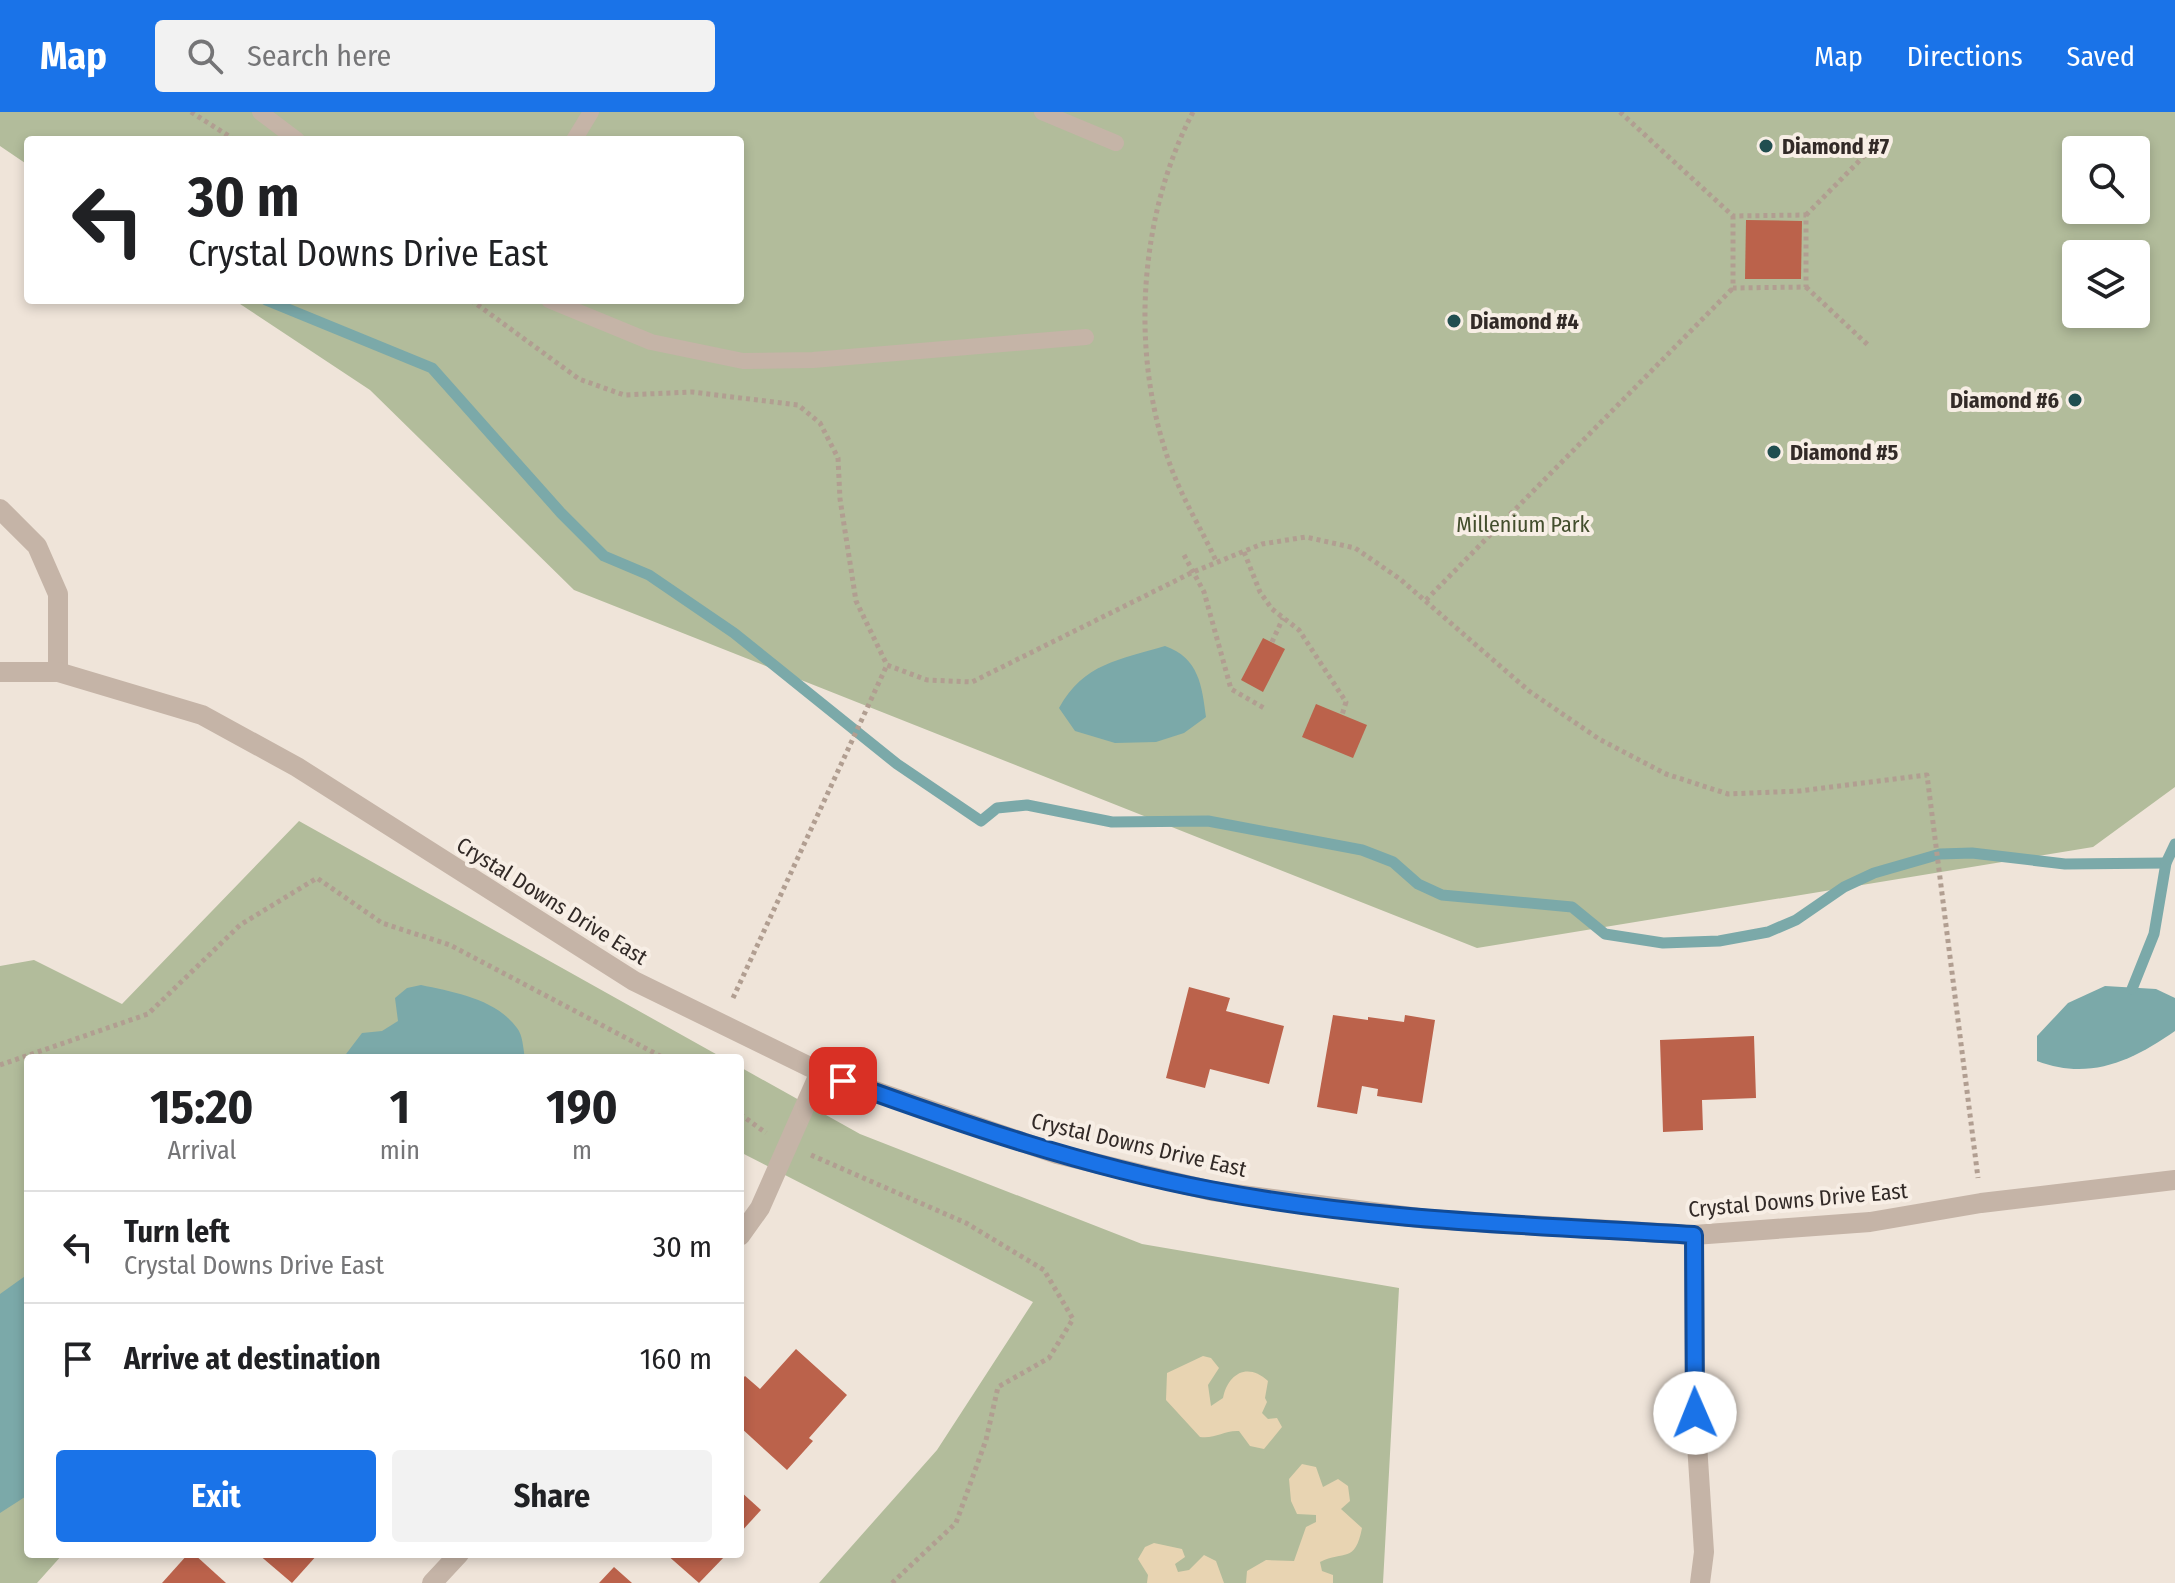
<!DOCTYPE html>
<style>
body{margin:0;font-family:"Fira Sans Condensed",sans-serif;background:#f2f2f2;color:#202124;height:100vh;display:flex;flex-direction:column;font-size:30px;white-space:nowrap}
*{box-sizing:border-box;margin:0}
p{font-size:26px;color:#757577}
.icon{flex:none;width:44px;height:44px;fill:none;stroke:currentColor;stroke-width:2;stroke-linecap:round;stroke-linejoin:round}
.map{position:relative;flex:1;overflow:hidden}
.details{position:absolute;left:24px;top:942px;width:720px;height:504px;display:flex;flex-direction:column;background:#fff;border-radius:8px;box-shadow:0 4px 12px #0003}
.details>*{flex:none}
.banner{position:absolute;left:24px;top:24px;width:720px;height:168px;border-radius:8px;box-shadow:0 4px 12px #0003;background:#fff;color:#202124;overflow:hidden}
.controls{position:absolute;left:2062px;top:24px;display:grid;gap:16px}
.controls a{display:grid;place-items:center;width:88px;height:88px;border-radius:8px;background:#fff;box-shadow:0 4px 12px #0003;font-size:40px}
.pin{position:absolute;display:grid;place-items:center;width:68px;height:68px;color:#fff;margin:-34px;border-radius:16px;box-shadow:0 4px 12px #0006}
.me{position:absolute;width:88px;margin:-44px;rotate:359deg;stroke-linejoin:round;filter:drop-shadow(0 0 6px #0008)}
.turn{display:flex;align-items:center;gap:28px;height:168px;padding:0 32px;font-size:36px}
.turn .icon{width:104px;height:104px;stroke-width:2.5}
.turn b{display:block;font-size:56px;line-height:68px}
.eta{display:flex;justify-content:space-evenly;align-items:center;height:136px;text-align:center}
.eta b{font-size:48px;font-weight:700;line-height:56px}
.action{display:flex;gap:16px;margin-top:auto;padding:16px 32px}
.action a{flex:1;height:92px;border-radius:8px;background:#1a73e8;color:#fff;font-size:32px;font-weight:700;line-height:92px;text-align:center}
.action a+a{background:#f2f2f2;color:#202124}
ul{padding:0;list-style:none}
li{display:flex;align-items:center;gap:24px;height:112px;padding:0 32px;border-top:2px solid #e0e0e0}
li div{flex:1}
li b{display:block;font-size:30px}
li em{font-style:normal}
header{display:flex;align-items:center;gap:48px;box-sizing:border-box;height:112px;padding:0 40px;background:#1a73e8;color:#fff}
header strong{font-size:38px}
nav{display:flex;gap:44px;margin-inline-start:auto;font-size:28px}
.search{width:560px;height:72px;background:#f2f2f2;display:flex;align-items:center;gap:20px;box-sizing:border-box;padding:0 28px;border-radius:8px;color:#757577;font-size:30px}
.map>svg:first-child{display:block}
.green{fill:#b2bc9b;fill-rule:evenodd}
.sand{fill:#e8d4b2}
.water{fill:#7ba9a9}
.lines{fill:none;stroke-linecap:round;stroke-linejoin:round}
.stream{stroke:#7ba9a9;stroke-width:11}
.building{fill:#bb624b}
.path{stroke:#b19e91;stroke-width:5;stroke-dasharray:4 4;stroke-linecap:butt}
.lane{stroke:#c5b4a7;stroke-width:16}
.street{stroke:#c5b4a7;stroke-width:20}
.route-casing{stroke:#114b97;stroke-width:20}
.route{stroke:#1a73e8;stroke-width:14}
.poi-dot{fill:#204e50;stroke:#f7eee5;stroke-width:3}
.labels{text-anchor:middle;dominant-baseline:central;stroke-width:8;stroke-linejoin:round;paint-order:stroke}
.poi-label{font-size:22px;font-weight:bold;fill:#322a27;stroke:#f7eee5;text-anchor:start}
.park-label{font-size:22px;fill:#434e2d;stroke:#f7eee5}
.street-label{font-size:22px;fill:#322a27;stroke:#f7eee5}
</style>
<header>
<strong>Map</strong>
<div class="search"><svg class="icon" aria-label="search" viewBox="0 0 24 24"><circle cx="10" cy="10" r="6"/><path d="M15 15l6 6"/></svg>Search here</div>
<nav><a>Map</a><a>Directions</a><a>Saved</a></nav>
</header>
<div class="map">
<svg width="2175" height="1471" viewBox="0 0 2175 1471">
<rect width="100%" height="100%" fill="#efe4d9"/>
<g class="green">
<path d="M0,0H2175V675L2093,735L1477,836L574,478L370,278L234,188H740V28H28V53L0,34ZM2076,38H2136V98H2076ZM2076,142H2136V202H2076Z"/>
<path d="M299,709L723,946H28V1442H63L37,1471H0V854L34,848L122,892Z"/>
<path d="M740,955L860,1022L1142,1132L1399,1176L1383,1471H819L937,1338L1033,1190L740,1040Z"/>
</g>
<g class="sand">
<path d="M1203,1244L1211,1246L1219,1256L1208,1273L1211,1294L1223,1286C1228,1261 1248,1250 1268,1269L1265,1286L1267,1290L1262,1301L1268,1307L1277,1306L1282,1315L1264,1337L1250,1334L1239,1319C1224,1318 1216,1327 1200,1325L1166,1288L1167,1261Z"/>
<path d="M1302,1352L1316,1355L1323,1375L1338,1367L1348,1374L1350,1389L1341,1397L1362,1416C1355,1452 1344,1438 1320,1450L1322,1459L1333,1463V1471H1246L1247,1459L1266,1448L1294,1449L1306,1415L1316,1410V1403L1297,1402L1291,1389L1289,1367Z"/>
<path d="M1154,1431L1182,1437L1185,1445L1175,1452L1178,1460L1189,1458L1204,1443L1216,1449L1224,1471H1147L1148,1463L1138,1447L1145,1435Z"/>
</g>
<g class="water">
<path d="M1165,534C1199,546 1202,574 1206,605L1184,621L1156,630L1115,631L1075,619L1059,596C1084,551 1119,548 1165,534Z"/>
<path d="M421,873C454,880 496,887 517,916C523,923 523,937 525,946H343L362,921L382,919L398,909L395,886L407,876Z"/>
<path d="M2105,874L2156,877L2175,886V919C2132,949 2089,969 2037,949V924L2068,891Z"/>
<path d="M28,1162V1383L0,1401V1182Z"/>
</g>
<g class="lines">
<g class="stream">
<path d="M266,188L432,256L561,401L604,444L649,463L734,521L897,652L981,709L997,696L1027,693L1112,710L1208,709L1362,738L1393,750L1418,772L1442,783L1572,795L1605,822L1663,831L1719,829L1768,820L1796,808L1844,775L1874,761L1940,742L1972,741L2065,752L2166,751"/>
<path d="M2132,877L2154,822L2166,751L2175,732"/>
</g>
</g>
<g class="building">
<path d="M1746,108L1802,109L1801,167H1745Z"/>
<path d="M1263,526L1285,537L1263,580L1241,568Z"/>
<path d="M1316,592L1367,613L1353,646L1302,625Z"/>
<path d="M1189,875L1230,886L1226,899L1284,914L1269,972L1210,957L1205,976L1166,966Z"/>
<path d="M1333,903L1368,908V905L1404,910L1405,903L1435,908L1422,991L1377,984L1378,977L1362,974L1357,1002L1317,995Z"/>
<path d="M1754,924L1756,986L1702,988L1703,1018L1663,1020L1660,928Z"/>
<path d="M796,1237L847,1283L809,1326L813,1329L787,1358L740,1315V1269L745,1264L760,1277Z"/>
<path d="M740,1379L761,1398L740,1421Z"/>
<path d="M188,1442H194L226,1471H162Z"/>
<path d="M258,1442H318L292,1471Z"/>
<path d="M666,1442H725L726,1443L699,1471Z"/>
<path d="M614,1455L632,1471H599Z"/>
</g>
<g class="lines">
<g class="path">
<path d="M191,0L235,28"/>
<path d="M1193,0C1137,107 1129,250 1174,363C1186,393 1204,422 1217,451"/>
<path d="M1620,0L1733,104L1806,103V175L1733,176V104"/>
<path d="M1806,103L1866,42"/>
<path d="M1806,175L1869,234"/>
<path d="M471,188L579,267L624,283L692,280L798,293L820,311L838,346L840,387L856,489L887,553L927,568L972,570L1193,460L1262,432L1306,425L1355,436L1400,467L1529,579L1599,627L1666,662L1728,682L1800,679L1927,663L1978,1066"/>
<path d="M1244,440L1260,480L1272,497L1299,518L1346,590L1342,603"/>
<path d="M1184,443L1204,480L1231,577L1264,596"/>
<path d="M1426,488L1733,176"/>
<path d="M1272,530L1283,506"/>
<path d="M733,886L887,553"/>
<path d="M0,953L148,902L240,813L317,766L382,811L450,833L664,946"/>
<path d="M740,1002L766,1021"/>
<path d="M811,1043L966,1111L1044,1158L1073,1207L1049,1246L998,1275L986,1328L956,1411L892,1471"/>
</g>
<g class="lane">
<path d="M260,0L297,28"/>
<path d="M1042,0L1116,31"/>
<path d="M574,28L591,0"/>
<path d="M549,188L651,230L743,249L813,248L1086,225"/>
</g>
<g class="street">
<path d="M0,397L37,434L58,482V560"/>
<path d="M0,560H58L202,603L297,655L634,869L820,960L1057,1042L1212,1079L1427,1107L1694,1123L1870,1110L1981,1091L2175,1068"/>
<path d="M1694,1123L1695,1301L1704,1440L1700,1471"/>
<path d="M740,1124L760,1096L820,960"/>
<path d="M432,1471L459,1442"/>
</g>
</g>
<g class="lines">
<defs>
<path id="route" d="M843,969C964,1013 1084,1054 1210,1078C1369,1109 1533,1113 1694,1123L1695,1301"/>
</defs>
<use href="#route" class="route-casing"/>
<use href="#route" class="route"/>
</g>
<g class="poi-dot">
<circle cx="1766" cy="34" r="8"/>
<circle cx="1454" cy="209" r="8"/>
<circle cx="2075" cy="288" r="8"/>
<circle cx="1774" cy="340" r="8"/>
</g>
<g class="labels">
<g class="poi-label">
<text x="1782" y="34">Diamond #7</text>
<text x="1470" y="209">Diamond #4</text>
<text x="2059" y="288" text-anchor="end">Diamond #6</text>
<text x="1790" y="340">Diamond #5</text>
</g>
<g class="park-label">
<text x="1523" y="412">Millenium Park</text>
</g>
<g class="street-label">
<text transform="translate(552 789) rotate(32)">Crystal Downs Drive East</text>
<text transform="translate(1139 1033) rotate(13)">Crystal Downs Drive East</text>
<text transform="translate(1798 1088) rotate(-5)">Crystal Downs Drive East</text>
</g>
</g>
</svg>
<div class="controls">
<a><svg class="icon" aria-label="search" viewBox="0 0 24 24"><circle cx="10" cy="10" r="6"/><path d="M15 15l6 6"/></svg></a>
<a><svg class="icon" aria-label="layers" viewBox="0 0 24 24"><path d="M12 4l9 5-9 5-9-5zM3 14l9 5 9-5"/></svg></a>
</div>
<div class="pin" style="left:843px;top:969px;background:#d93025"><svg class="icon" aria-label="arrive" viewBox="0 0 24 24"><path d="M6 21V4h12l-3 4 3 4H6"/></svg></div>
<svg class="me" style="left:1695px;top:1301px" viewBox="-20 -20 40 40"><circle r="19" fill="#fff"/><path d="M0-13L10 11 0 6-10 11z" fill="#1a73e8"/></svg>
<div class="banner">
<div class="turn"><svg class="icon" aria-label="left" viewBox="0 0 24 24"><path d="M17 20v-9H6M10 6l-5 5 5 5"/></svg><div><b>30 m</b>Crystal Downs Drive East</div></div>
</div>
<section class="details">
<div class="eta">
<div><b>15:20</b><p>Arrival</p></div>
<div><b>1</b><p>min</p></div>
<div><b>190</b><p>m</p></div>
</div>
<ul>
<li><svg class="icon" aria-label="left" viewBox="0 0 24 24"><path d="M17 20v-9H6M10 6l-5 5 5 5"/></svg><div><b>Turn left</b><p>Crystal Downs Drive East</p></div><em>30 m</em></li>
<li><svg class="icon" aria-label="arrive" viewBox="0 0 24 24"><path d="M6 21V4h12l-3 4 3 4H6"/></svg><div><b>Arrive at destination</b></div><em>160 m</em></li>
</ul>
<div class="action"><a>Exit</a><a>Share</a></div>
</section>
</div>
